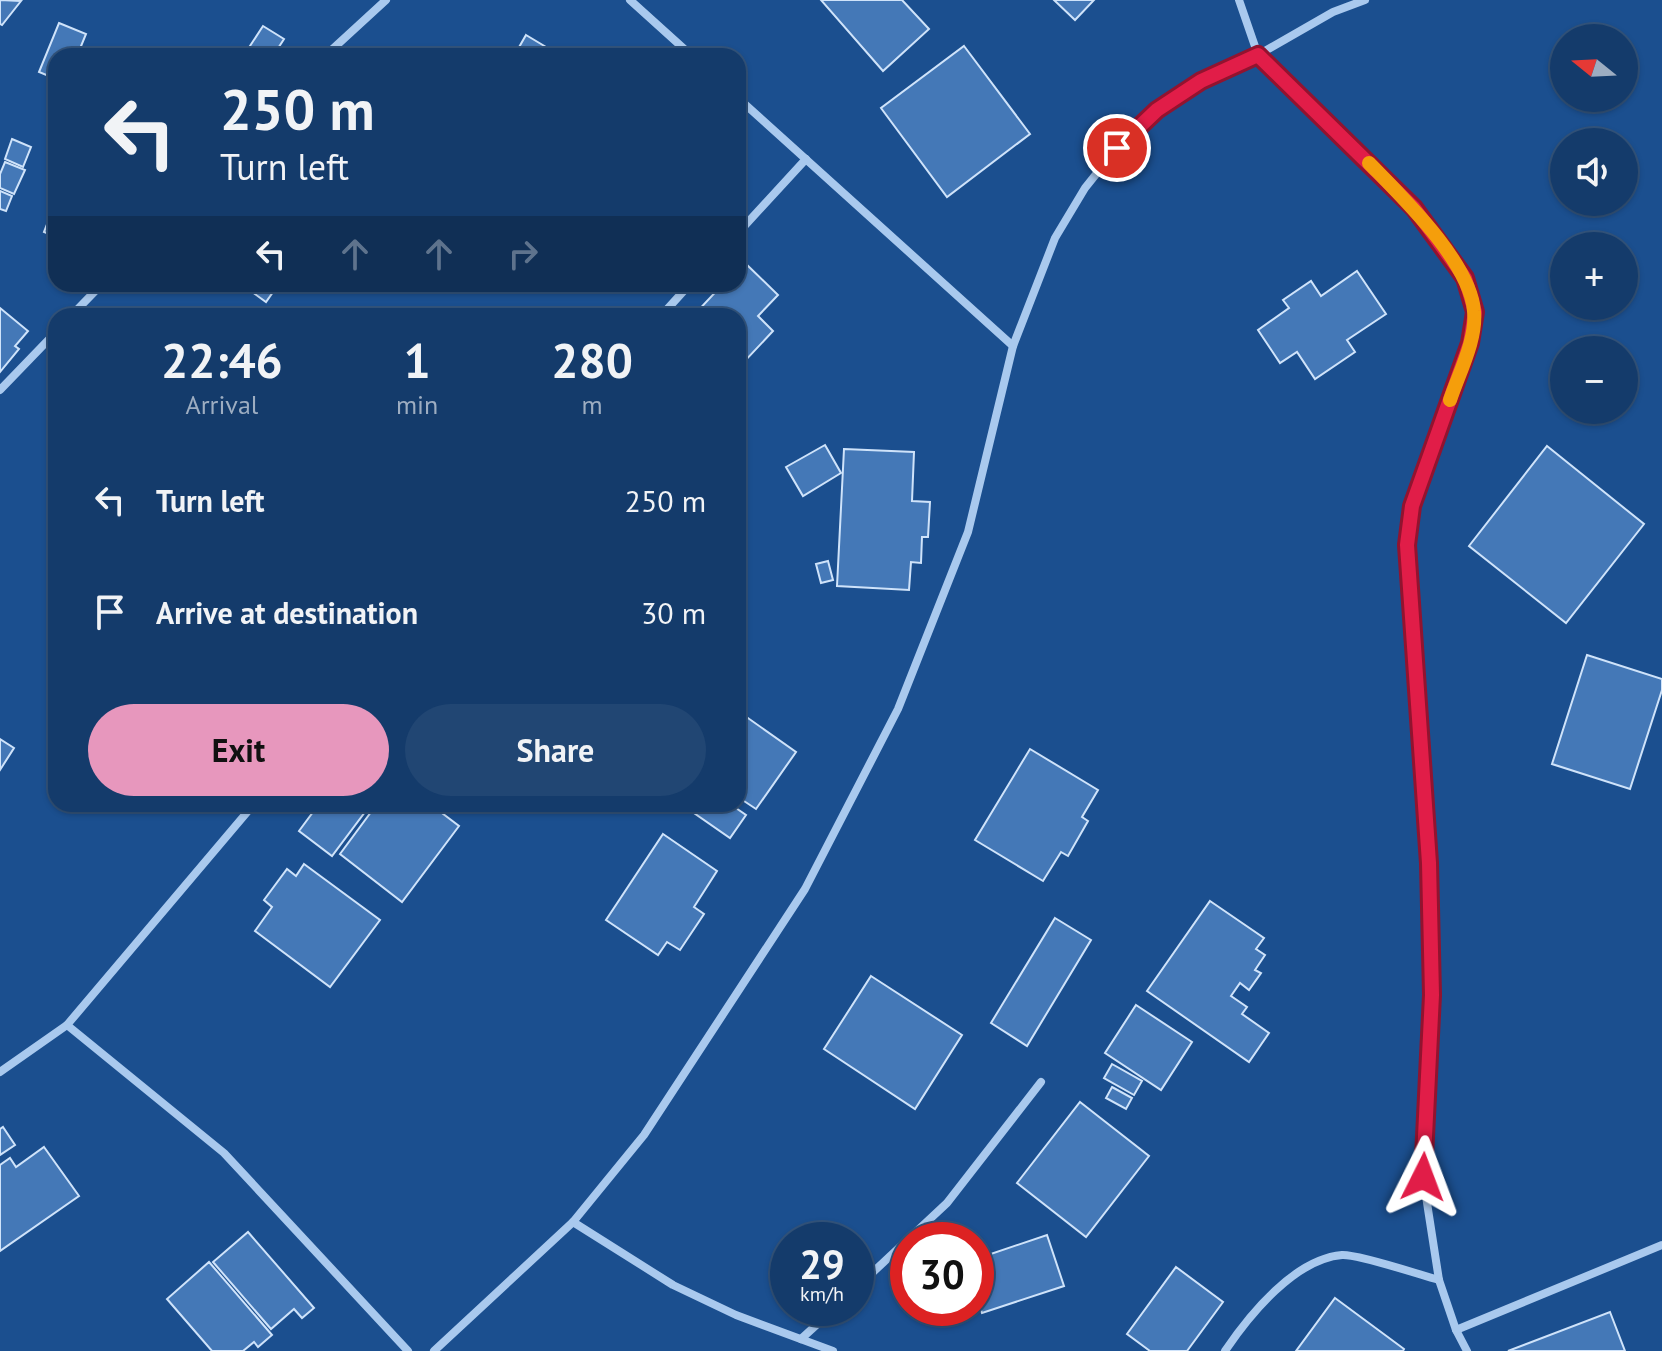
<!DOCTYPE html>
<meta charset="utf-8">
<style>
body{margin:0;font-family:"PT Sans",sans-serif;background:#214673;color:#f1f3f6;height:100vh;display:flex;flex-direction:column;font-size:30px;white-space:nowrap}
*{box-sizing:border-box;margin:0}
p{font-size:26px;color:#9dadc1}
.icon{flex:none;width:44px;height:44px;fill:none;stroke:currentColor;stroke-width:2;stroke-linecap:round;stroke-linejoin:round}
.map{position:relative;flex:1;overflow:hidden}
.drawer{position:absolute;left:48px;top:308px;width:698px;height:504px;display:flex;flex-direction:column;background:#143b6b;border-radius:24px;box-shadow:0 2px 6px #0004,0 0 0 2px #33557e}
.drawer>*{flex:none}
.hud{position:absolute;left:48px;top:48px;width:698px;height:244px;border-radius:24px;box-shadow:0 2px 6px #0004,0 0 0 2px #33557e;background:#143b6b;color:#f1f3f6;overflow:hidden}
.needle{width:52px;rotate:288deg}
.fabs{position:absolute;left:1550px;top:24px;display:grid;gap:16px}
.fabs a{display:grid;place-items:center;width:88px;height:88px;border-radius:50%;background:#143b6b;box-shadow:0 2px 6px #0004,0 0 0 2px #33557e;font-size:40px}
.speed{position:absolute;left:770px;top:1222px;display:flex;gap:16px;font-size:40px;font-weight:700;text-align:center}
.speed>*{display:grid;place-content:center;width:104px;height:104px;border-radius:50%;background:#143b6b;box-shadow:0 2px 6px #0004,0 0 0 2px #33557e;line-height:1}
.speed small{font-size:20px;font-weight:400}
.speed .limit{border:12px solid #d22;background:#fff;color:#111}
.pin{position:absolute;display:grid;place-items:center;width:68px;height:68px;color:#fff;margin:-34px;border:4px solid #fff;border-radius:50%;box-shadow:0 2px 8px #0007}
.me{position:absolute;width:88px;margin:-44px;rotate:3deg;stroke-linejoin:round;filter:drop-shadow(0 0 6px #0008)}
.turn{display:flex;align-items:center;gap:28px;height:168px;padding:0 40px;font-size:36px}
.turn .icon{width:104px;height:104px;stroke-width:2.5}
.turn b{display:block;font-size:56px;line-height:68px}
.lanes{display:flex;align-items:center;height:76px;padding:0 40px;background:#0003;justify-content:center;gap:40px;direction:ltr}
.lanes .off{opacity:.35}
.eta{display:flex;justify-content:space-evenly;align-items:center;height:136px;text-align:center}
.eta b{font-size:48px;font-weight:700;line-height:56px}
.cta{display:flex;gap:16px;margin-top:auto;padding:16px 40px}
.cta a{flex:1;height:92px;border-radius:48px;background:#e797bd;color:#111;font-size:32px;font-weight:700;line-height:92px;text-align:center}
.cta a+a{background:#214673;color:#f1f3f6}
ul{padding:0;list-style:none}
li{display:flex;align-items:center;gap:24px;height:112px;padding:0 40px}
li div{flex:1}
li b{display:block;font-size:30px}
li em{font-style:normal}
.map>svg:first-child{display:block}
.building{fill:#4478b7;stroke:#cfe3fa;stroke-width:2}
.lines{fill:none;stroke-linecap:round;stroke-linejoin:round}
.minor{stroke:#a9c9ee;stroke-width:8}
.route-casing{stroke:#92132f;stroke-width:20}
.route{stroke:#e11d48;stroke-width:14}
.slow{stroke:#f59e0b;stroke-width:14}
</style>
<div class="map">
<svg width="1662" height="1351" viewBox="0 0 1662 1351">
<rect width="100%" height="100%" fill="#1b4f8f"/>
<g class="building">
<path d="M0,0L21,1L2,25L0,24Z"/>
<path d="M821,0H902L929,29L883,71Z"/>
<path d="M1054,0H1094L1075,20Z"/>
<path d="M59,23L86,34L77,56H56V79L39,72Z"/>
<path d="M263,26L284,39L273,56H259L248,49Z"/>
<path d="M526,35L561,56H514Z"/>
<path d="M964,46L1030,134L947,197L881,108Z"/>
<path d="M12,139L31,147L23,167L5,159Z"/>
<path d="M5,162L25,170L14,194L0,188V174Z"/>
<path d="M0,191L12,196L6,211L0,209Z"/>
<path d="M56,201V237L44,232Z"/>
<path d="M744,262L778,295L758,316L773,331L743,363L738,359V316H693L723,284H738V268Z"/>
<path d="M1357,271L1386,314L1347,340L1355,352L1315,379L1297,352L1280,363L1258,330L1289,308L1283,300L1311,281L1321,296Z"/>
<path d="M241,284H289L285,290L278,285L266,302Z"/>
<path d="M0,308L28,331L15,346L19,349L0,372Z"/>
<path d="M825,445L841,473L803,496L786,467Z"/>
<path d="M1547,446L1644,524L1566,623L1469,546Z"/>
<path d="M844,449L914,452L912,501L930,502L928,537H922L921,563L911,562L909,590L837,586Z"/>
<path d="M828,561L833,580L821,583L816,564Z"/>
<path d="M1587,655L1662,679V690L1630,789L1552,764Z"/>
<path d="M738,711L796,752L756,809L738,797Z"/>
<path d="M0,739L14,748L0,770Z"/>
<path d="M1030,749L1098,790L1082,817L1088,821L1068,856L1061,852L1043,881L975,840Z"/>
<path d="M319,804H371L332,856L299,831Z"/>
<path d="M377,804H430L459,826L402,902L340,854Z"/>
<path d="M681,804H730L746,815L730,838Z"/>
<path d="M663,834L717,871L694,907L704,914L680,950L667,942L658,955L606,920Z"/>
<path d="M304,864L380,920L330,987L255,931L272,907L264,900L287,869L296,876Z"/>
<path d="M1210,901L1264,938L1256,949L1265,955L1255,970L1261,973L1249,990L1240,983L1231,996L1247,1007L1242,1014L1269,1033L1249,1062L1147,991Z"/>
<path d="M1055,918L1091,940L1027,1046L991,1023Z"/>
<path d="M871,976L962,1035L915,1109L824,1049Z"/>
<path d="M1136,1005L1192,1042L1161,1090L1105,1053Z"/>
<path d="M1112,1064L1142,1081L1134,1095L1104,1078Z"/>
<path d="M1112,1087L1132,1098L1126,1109L1106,1098Z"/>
<path d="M1080,1102L1149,1156L1086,1237L1017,1183Z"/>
<path d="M3,1127L15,1145L0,1155V1129Z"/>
<path d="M44,1147L79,1196L0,1251V1165L10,1158L16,1167Z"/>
<path d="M248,1232L314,1308L302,1318L294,1309L271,1329L213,1262Z"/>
<path d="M1047,1235L1064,1286L982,1313L976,1295V1259Z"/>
<path d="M209,1262L272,1335L258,1347L254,1342L243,1351H212L167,1299Z"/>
<path d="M1176,1267L1223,1302L1187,1351H1150L1127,1334Z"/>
<path d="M1335,1298L1404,1349L1403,1351H1296Z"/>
<path d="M1610,1312L1625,1351H1508Z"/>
</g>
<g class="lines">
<g class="minor">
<path d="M630,0L692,56"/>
<path d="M1239,0L1258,55L1414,208L1465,278L1475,312L1470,343L1412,506L1407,545L1429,863L1432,995L1423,1177L1439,1280L1456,1330L1467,1351"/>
<path d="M325,56L386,0"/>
<path d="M738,98L1013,346"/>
<path d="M738,233L806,159"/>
<path d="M71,316L102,284"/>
<path d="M661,316L690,284"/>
<path d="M0,390L56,332"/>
<path d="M67,1025L224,1153L408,1351"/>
<path d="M0,1072L67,1025L254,804"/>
<path d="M573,1222L673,1285L736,1315L833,1351"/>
<path d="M856,1288L947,1203L1041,1082"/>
<path d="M1456,1330L1662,1245"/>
<path d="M801,1339L835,1308"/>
<path d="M434,1351L573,1222L644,1135L805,889L898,709L968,532L1013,346L1055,238L1085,188L1117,148L1157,110L1201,81L1258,55L1333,12L1365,0"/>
<path d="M1225,1351C1250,1314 1295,1259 1342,1255C1359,1254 1420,1275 1439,1280"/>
</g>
</g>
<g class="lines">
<defs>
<path id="route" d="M1117,148L1157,110L1201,81L1258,55L1414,208L1465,278L1475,312L1470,343L1412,506L1407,545L1429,863L1432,995L1423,1177"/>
</defs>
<use href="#route" class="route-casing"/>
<use href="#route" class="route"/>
<path class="slow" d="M1369,163C1402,197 1470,262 1474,311C1477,339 1459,373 1450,400"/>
</g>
</svg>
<div class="fabs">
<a><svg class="needle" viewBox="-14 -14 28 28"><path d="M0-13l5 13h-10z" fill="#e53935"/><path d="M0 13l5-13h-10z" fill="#9dadc1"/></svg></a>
<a><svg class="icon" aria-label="sound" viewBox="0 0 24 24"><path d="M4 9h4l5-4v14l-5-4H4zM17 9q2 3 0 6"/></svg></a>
<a>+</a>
<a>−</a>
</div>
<div class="speed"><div>29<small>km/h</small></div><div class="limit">30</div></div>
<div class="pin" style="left:1117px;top:148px;background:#d93025"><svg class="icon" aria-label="arrive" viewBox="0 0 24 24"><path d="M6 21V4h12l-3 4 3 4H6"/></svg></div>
<svg class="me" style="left:1423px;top:1177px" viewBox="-20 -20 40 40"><path d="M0-17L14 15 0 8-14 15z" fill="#e11d48" stroke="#fff" stroke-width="4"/></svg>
<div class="hud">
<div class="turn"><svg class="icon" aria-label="left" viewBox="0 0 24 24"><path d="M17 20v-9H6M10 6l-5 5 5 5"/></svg><div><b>250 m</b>Turn left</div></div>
<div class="lanes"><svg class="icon" aria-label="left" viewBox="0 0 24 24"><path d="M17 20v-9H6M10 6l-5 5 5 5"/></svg><svg class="icon off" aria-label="ahead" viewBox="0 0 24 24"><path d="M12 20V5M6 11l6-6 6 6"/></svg><svg class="icon off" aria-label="ahead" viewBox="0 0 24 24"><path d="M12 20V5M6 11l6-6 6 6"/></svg><svg class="icon off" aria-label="right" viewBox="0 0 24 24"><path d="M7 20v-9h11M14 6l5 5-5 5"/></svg></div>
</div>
<section class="drawer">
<div class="eta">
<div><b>22:46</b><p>Arrival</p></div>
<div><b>1</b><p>min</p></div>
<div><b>280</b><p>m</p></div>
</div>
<ul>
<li><svg class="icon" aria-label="left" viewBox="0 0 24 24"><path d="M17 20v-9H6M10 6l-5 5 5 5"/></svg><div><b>Turn left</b></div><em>250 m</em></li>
<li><svg class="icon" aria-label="arrive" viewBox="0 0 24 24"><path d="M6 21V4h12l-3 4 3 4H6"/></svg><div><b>Arrive at destination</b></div><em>30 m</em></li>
</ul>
<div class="cta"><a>Exit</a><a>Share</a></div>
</section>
</div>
